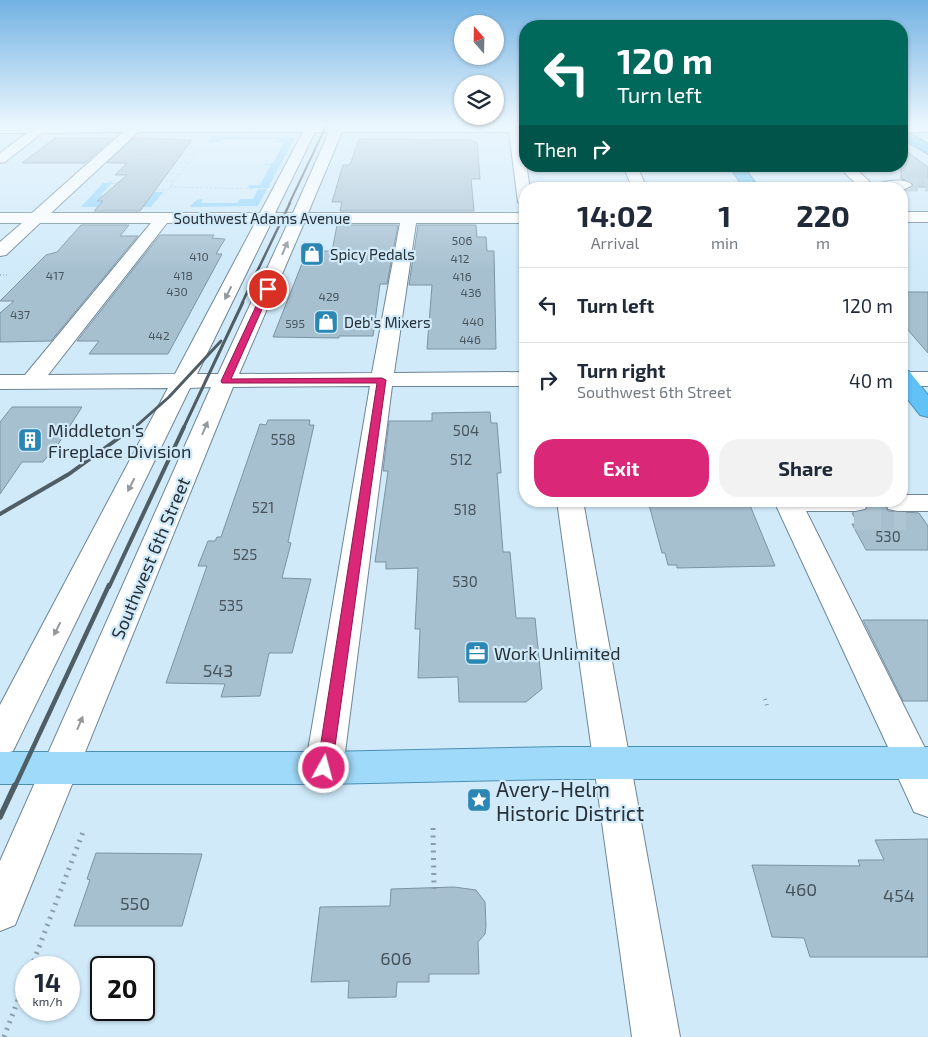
<!DOCTYPE html>
<style>
body{margin:0;font-family:"Exo 2",sans-serif;background:#f2f2f3;color:#1f2937;height:100vh;display:flex;flex-direction:column;font-size:19px;white-space:nowrap}
*{box-sizing:border-box;margin:0}
p{font-size:16px;color:#747a83}
.icon{flex:none;width:28px;height:28px;fill:none;stroke:currentColor;stroke-width:2;stroke-linecap:round;stroke-linejoin:round}
.map{position:relative;flex:1;overflow:hidden}
.drawer{position:absolute;left:519px;top:182px;width:389px;height:325px;display:flex;flex-direction:column;background:#fff;border-radius:20px;box-shadow:0 1px 4px #0004}
.drawer>*{flex:none}
.guide{position:absolute;left:519px;top:20px;width:389px;height:152px;border-radius:20px;box-shadow:0 1px 4px #0004;background:#00695c;color:#fff;overflow:hidden}
.needle{width:32px;rotate:340deg}
.fabs{position:absolute;left:454px;top:15px;display:grid;gap:10px}
.fabs a{display:grid;place-items:center;width:50px;height:50px;border-radius:50%;background:#fff;box-shadow:0 1px 4px #0004;font-size:25px}
.speed{position:absolute;left:15px;top:956px;display:flex;gap:10px;font-size:25px;font-weight:700;text-align:center}
.speed>*{display:grid;place-content:center;width:65px;height:65px;border-radius:50%;background:#fff;box-shadow:0 1px 4px #0004;line-height:1}
.speed small{font-size:12px;font-weight:400}
.speed .limit{border:2px solid #111;border-radius:8px;background:#fff;color:#111}
.pin{position:absolute;display:grid;place-items:center;width:42px;height:42px;color:#fff;margin:-21px;border:2px solid #fff;border-radius:50%;box-shadow:0 1px 5px #0007}
.me{position:absolute;width:55px;margin:-28px;rotate:7deg;stroke-linejoin:round;filter:drop-shadow(0 0 4px #0008)}
.turn{display:flex;align-items:center;gap:18px;height:105px;padding:0 15px;font-size:22px}
.turn .icon{width:65px;height:65px;stroke-width:2.5}
.turn b{display:block;font-size:35px;line-height:42px}
.then{display:flex;align-items:center;height:48px;padding:0 15px;background:#0003;gap:10px;font-size:19px}
.eta{display:flex;justify-content:space-evenly;align-items:center;height:85px;text-align:center}
.eta b{font-size:30px;font-weight:700;line-height:35px}
.action{display:flex;gap:10px;margin-top:auto;padding:10px 15px}
.action a{flex:1;height:58px;border-radius:20px;background:#db2777;color:#fff;font-size:20px;font-weight:700;line-height:58px;text-align:center}
.action a+a{background:#f2f2f3;color:#1f2937}
ul{padding:0;list-style:none}
li{display:flex;align-items:center;gap:15px;height:75px;padding:0 15px;border-top:1px solid #e0e1e3}
li div{flex:1}
li b{display:block;font-size:19px}
li em{font-style:normal}
.map>svg:first-child{display:block}
.green{fill:#8fd4fc}
.building{fill:#a7c0d0;stroke:#7b93a2}
.lines{fill:none;stroke-linecap:round;stroke-linejoin:round}
.minor-tunnel-far1{stroke:#aec5d3;stroke-width:13;stroke-dasharray:13 7;stroke-linecap:butt}
.minor-tunnel{stroke:#aec5d3;stroke-width:27;stroke-dasharray:27 13;stroke-linecap:butt}
.minor-casing{stroke:#6e8695;stroke-width:2}
.major-casing{stroke:#4c8fb4;stroke-width:2}
.highway-casing{stroke:#4c8fb4;stroke-width:2}
.path-far3{stroke:#899ca8;stroke-width:1;stroke-dasharray:0.5 2;stroke-linecap:butt}
.path-far2{stroke:#899ca8;stroke-width:2;stroke-dasharray:0.5 2.5;stroke-linecap:butt}
.path-far1{stroke:#899ca8;stroke-width:4;stroke-dasharray:1 4.5;stroke-linecap:butt}
.path{stroke:#899ca8;stroke-width:5;stroke-dasharray:2 5.5;stroke-linecap:butt}
.minor{fill:#fff;fill-rule:evenodd}
.major{fill:#a0dafa;fill-rule:evenodd}
.highway{fill:#60c2f7;fill-rule:evenodd}
.rail-far5{stroke:#4f5d65;stroke-width:2}
.rail-far4{stroke:#4f5d65;stroke-width:2.5}
.rail-far3{stroke:#4f5d65;stroke-width:3}
.rail-far2{stroke:#4f5d65;stroke-width:4}
.rail-far1{stroke:#4f5d65;stroke-width:4.5}
.rail{stroke:#4f5d65;stroke-width:5.5}
.oneway{fill:#93989b}
.route{fill:#db2777;stroke:#8e194d}
.labels{text-anchor:middle;dominant-baseline:central;stroke-width:4.5;stroke-linejoin:round;paint-order:stroke}
.far-number-label{font-size:12px;fill:#47555d}
.far-street-label{font-size:15px;fill:#273137;stroke:#d0eafa}
.far-poi-label{font-size:15px;fill:#273137;stroke:#d0eafa;text-anchor:start}
.number-label{font-size:15px;fill:#47555d}
.poi-label{font-size:18px;fill:#273137;stroke:#d0eafa;text-anchor:start}
.street-label{font-size:18px;fill:#273137;stroke:#d0eafa}
.near-number-label{font-size:18px;fill:#47555d}
.near-poi-label{font-size:21px;fill:#273137;stroke:#d0eafa;text-anchor:start}
</style>
<div class="map">
<svg width="928" height="1037" viewBox="0 0 928 1037">
<rect width="100%" height="100%" fill="#d0eafa"/>
<g class="green">
<path d="M212,136L295,137L268,188H248L249,185H260L271,165H261L273,163L284,142H275L276,139H222L220,142H208Z"/>
<path d="M103,183H119L111,184L101,195L108,196H101L97,201L150,192H163L151,207H81Z"/>
<path d="M258,189H267L258,206L190,207C193,202 197,199 203,199L201,203H237L240,199H253Z"/>
</g>
<g class="building">
<path d="M55,138H113L85,163H22Z"/>
<path d="M134,138L192,140L140,211H94L103,201H97L127,175H115L127,163H107Z"/>
<path d="M359,139L472,140V142H477L480,179H471L474,211H340L342,202H332L343,165H350Z"/>
<path d="M901,147L928,167V187H913L910,181L901,179Z"/>
<path d="M81,225H129L120,236H138L51,341L0,342V313L14,301H0L46,255L57,252Z"/>
<path d="M337,225H398L387,284H380L373,336H339V338L273,337L307,251H332Z"/>
<path d="M418,225H476L477,237H486L487,251H494L496,349H427L432,285H409Z"/>
<path d="M160,235H214L212,238L225,239L216,254H222L168,354H89L99,341H77Z"/>
<path d="M901,292H928V353L901,322Z"/>
<path d="M12,407H82L50,457H47L43,462H22L0,494V422Z"/>
<path d="M490,412L491,423H497L501,473H497L503,552H510L516,618H535L542,689L526,702H459L458,677L418,678L420,629H415L418,568L386,569V562H375L388,471H383L389,421H432V413Z"/>
<path d="M268,420H310L309,425H314L288,542L291,543L282,578L311,579L292,653H269L260,696L221,697L225,684L166,683L207,566H198L208,541H215L217,537H221L260,424L266,425Z"/>
<path d="M648,501L749,503L775,566L677,568V565H668L665,553H662Z"/>
<path d="M868,501H884L888,511L919,513L928,526V550H866L852,524H858L852,513L865,511L870,504Z"/>
<path d="M863,620H928V701H903Z"/>
<path d="M928,839V957H810L804,938L772,937L752,865L860,866L858,860H884L875,840Z"/>
<path d="M96,853L202,854L182,926H74L90,880L87,879Z"/>
<path d="M454,887L476,890L485,902L486,926L485,934L478,942L479,974H429V982H397L396,997L348,998L349,981L311,982L320,907L390,906L391,889Z"/>
</g>
<g class="lines">
<path class="minor-tunnel-far1" d="M905,185H928"/>
<path class="minor-tunnel" d="M854,516H906"/>
<defs>
<g id="minor">
<path d="M525,124V132H521L530,189H525V206L518,202L509,132H342L308,213H525V223H416L394,373L525,372V386H392L343,768L337,779L324,784L311,779L305,768L370,386L233,387L15,925L0,931V861L211,387L190,388L13,751L0,755V705L168,388L0,389V375H25L151,223H40L6,255L0,256V242L22,223H0V213H32L123,132L42,133L5,162L0,163V153L27,133H0V125ZM138,132H303L260,213H51ZM315,132H329L293,213H275ZM167,223H255L175,374L48,375ZM271,223H288L218,374H197ZM304,223H400L372,373L239,374Z"/>
<rect x="901" y="124" width="27" height="8"/>
<path d="M623,166H637L647,189H633Z"/>
<path d="M838,166H853L876,188L880,183C889,181 906,178 912,185L905,189H861Z"/>
<rect x="901" y="212" width="27" height="10"/>
<rect x="901" y="372" width="27" height="14"/>
<path d="M901,495H928V511H898L888,509L886,501H901Z"/>
<path d="M557,501H583L680,1037H632Z"/>
<path d="M774,501L868,503L865,509L855,511H806L928,754V817L914,812L892,764L894,760Z"/>
</g>
<path id="major" d="M560,747H928V779H560L324,784H0V752H324Z"/>
<g id="highway">
<path d="M901,128L928,144V154L901,138Z"/>
<path d="M729,166H743L760,189H745Z"/>
<path d="M901,370L909,371L928,395V417L920,415L901,391Z"/>
</g>
</defs>
<use href="#minor" class="minor-casing"/>
<use href="#major" class="major-casing"/>
<use href="#highway" class="highway-casing"/>
<g class="path-far3">
<path d="M138,155H150"/>
<path d="M176,155H195"/>
<path d="M179,162H189"/>
<path d="M169,174H180"/>
<path d="M155,181H174"/>
<path d="M109,182H124"/>
<path d="M170,187L254,189"/>
<path d="M157,190H167"/>
<path d="M164,195L200,149"/>
</g>
<path class="path-far2" d="M0,275H8"/>
<path class="path-far1" d="M765,699L767,706"/>
<g class="path">
<path d="M433,828L434,889"/>
<path d="M31,968L83,832"/>
<path d="M4,1037L26,979"/>
</g>
<use href="#minor" class="minor"/>
<use href="#major" class="major"/>
<use href="#highway" class="highway"/>
<path class="rail-far5" d="M289,204L327,124"/>
<path class="rail-far4" d="M242,303L290,203"/>
<g class="rail-far3">
<path d="M133,429L169,397L221,341"/>
<path d="M183,429L243,302"/>
</g>
<g class="rail-far2">
<path d="M0,514L69,474L134,427"/>
<path d="M109,587L184,427"/>
</g>
<path class="rail-far1" d="M15,786L109,585"/>
<path class="rail" d="M0,817L15,785"/>
</g>
<defs><path id="oneway-solid" d="M-6-.8H1V-3.2L6.5 0L1 3.2V.8H-6Z" transform="scale(1.25)"/></defs>
<g class="oneway">
<use href="#oneway-solid" transform="translate(285 248) rotate(-67)"/>
<use href="#oneway-solid" transform="translate(228 293) rotate(117)"/>
<use href="#oneway-solid" transform="translate(205 428) rotate(-67)"/>
<use href="#oneway-solid" transform="translate(131 485) rotate(117)"/>
<use href="#oneway-solid" transform="translate(57 629) rotate(117)"/>
<use href="#oneway-solid" transform="translate(80 723) rotate(-67)"/>
</g>
<linearGradient id="sky" x2="0" y2="1"><stop stop-color="#73b2e3"/><stop offset="0.46" stop-color="#eaf6fd"/><stop offset="1" stop-color="#eaf6fd" stop-opacity="0"/></linearGradient>
<rect width="928" height="270" fill="url(#sky)"/>
<path class="route" d="M268,287L271,289L231,379L382,378L386,380L332,768L330,772L324,774L319,772L317,768L377,383H222L221,381L264,289Z"/>
<defs>
<symbol id="shop-square" viewBox="-11 -11 22 22"><rect x="-9" y="-9" width="18" height="18" rx="4" fill="#2b86b3" stroke="#d0eafa"/><path d="M-5-2.5h2.3a2.7 3.5 0 0 1 5.4 0H5L5.5 6h-11ZM-1.5-2.5h3a1.5 2.3 0 0 0-3 0Z" fill="#fff"/></symbol>
<symbol id="building-square" viewBox="-11 -11 22 22"><rect x="-9" y="-9" width="18" height="18" rx="4" fill="#2b86b3" stroke="#d0eafa"/><path d="M-4-6H4V6H1V3H-1V6H-4ZM-2.5-4.3h1.7v1.8h-1.7ZM.8-4.3h1.7v1.8H.8ZM-2.5-1h1.7V.8h-1.7ZM.8-1h1.7V.8H.8Z" fill="#fff"/></symbol>
<symbol id="office-square" viewBox="-11 -11 22 22"><rect x="-9" y="-9" width="18" height="18" rx="4" fill="#2b86b3" stroke="#d0eafa"/><path d="M-6-3h4V-5.5h4V-3h4V5H-6ZM-1-4.5V-3h2v-1.5ZM-6 0V1H6V0Z" fill="#fff"/></symbol>
<symbol id="sight-square" viewBox="-11 -11 22 22"><rect x="-9" y="-9" width="18" height="18" rx="4" fill="#2b86b3" stroke="#d0eafa"/><path d="M0-6L1.8-2.2L6-1.7L2.9 1.2L3.7 5.4L0 3.3L-3.7 5.4L-2.9 1.2L-6-1.7L-1.8-2.2Z" fill="#fff"/></symbol>
</defs>
<g fill-rule="evenodd">
<use href="#shop-square" x="298" y="240" width="28" height="28"/>
<use href="#shop-square" x="312" y="308" width="28" height="28"/>
<use href="#building-square" x="16" y="426" width="28" height="28"/>
<use href="#office-square" x="463" y="639" width="28" height="28"/>
<use href="#sight-square" x="465" y="786" width="28" height="28"/>
</g>
<g class="labels">
<g class="far-number-label">
<text x="462" y="240">506</text>
<text x="199" y="256">410</text>
<text x="460" y="258">412</text>
<text x="55" y="275">417</text>
<text x="183" y="275">418</text>
<text x="462" y="276">416</text>
<text x="177" y="291">430</text>
<text x="471" y="292">436</text>
<text x="329" y="296">429</text>
<text x="20" y="314">437</text>
<text x="473" y="321">440</text>
<text x="295" y="323">595</text>
<text x="159" y="335">442</text>
<text x="470" y="339">446</text>
</g>
<g class="far-street-label">
<text x="262" y="218">Southwest Adams Avenue</text>
</g>
<g class="far-poi-label">
<text x="330" y="254">Spicy Pedals</text>
<text x="344" y="322">Deb's Mixers</text>
</g>
<g class="number-label">
<text x="466" y="430">504</text>
<text x="283" y="439">558</text>
<text x="461" y="459">512</text>
<text x="263" y="507">521</text>
<text x="465" y="509">518</text>
<text x="888" y="536">530</text>
<text x="245" y="554">525</text>
<text x="465" y="581">530</text>
<text x="231" y="605">535</text>
</g>
<g class="poi-label">
<text x="48" y="430">Middleton's<tspan x="48" dy="21">Fireplace Division</tspan></text>
<text x="494" y="653">Work Unlimited</text>
</g>
<g class="street-label">
<text transform="translate(150 558) rotate(-67)">Southwest 6th Street</text>
</g>
<g class="near-number-label">
<text x="218" y="670">543</text>
<text x="801" y="889">460</text>
<text x="899" y="895">454</text>
<text x="135" y="903">550</text>
<text x="396" y="958">606</text>
</g>
<g class="near-poi-label">
<text x="496" y="788">Avery-Helm<tspan x="496" dy="24">Historic District</tspan></text>
</g>
</g>
</svg>
<div class="fabs">
<a><svg class="needle" viewBox="-14 -14 28 28"><path d="M0-13l5 13h-10z" fill="#e53935"/><path d="M0 13l5-13h-10z" fill="#747a83"/></svg></a>
<a><svg class="icon" aria-label="layers" viewBox="0 0 24 24"><path d="M12 4l9 5-9 5-9-5zM3 14l9 5 9-5"/></svg></a>
</div>
<div class="speed"><div>14<small>km/h</small></div><div class="limit">20</div></div>
<div class="pin" style="left:268px;top:289px;background:#d93025"><svg class="icon" aria-label="arrive" viewBox="0 0 24 24"><path d="M6 21V4h12l-3 4 3 4H6"/></svg></div>
<svg class="me" style="left:324px;top:768px" viewBox="-20 -20 40 40"><circle r="17" fill="#db2777" stroke="#fff" stroke-width="3"/><path d="M0-11L8 9 0 5-8 9z" fill="#fff"/></svg>
<div class="guide">
<div class="turn"><svg class="icon" aria-label="left" viewBox="0 0 24 24"><path d="M17 20v-9H6M10 6l-5 5 5 5"/></svg><div><b>120 m</b>Turn left</div></div>
<div class="then">Then<svg class="icon" aria-label="right" viewBox="0 0 24 24"><path d="M7 20v-9h11M14 6l5 5-5 5"/></svg></div>
</div>
<section class="drawer">
<div class="eta">
<div><b>14:02</b><p>Arrival</p></div>
<div><b>1</b><p>min</p></div>
<div><b>220</b><p>m</p></div>
</div>
<ul>
<li><svg class="icon" aria-label="left" viewBox="0 0 24 24"><path d="M17 20v-9H6M10 6l-5 5 5 5"/></svg><div><b>Turn left</b></div><em>120 m</em></li>
<li><svg class="icon" aria-label="right" viewBox="0 0 24 24"><path d="M7 20v-9h11M14 6l5 5-5 5"/></svg><div><b>Turn right</b><p>Southwest 6th Street</p></div><em>40 m</em></li>
</ul>
<div class="action"><a>Exit</a><a>Share</a></div>
</section>
</div>
